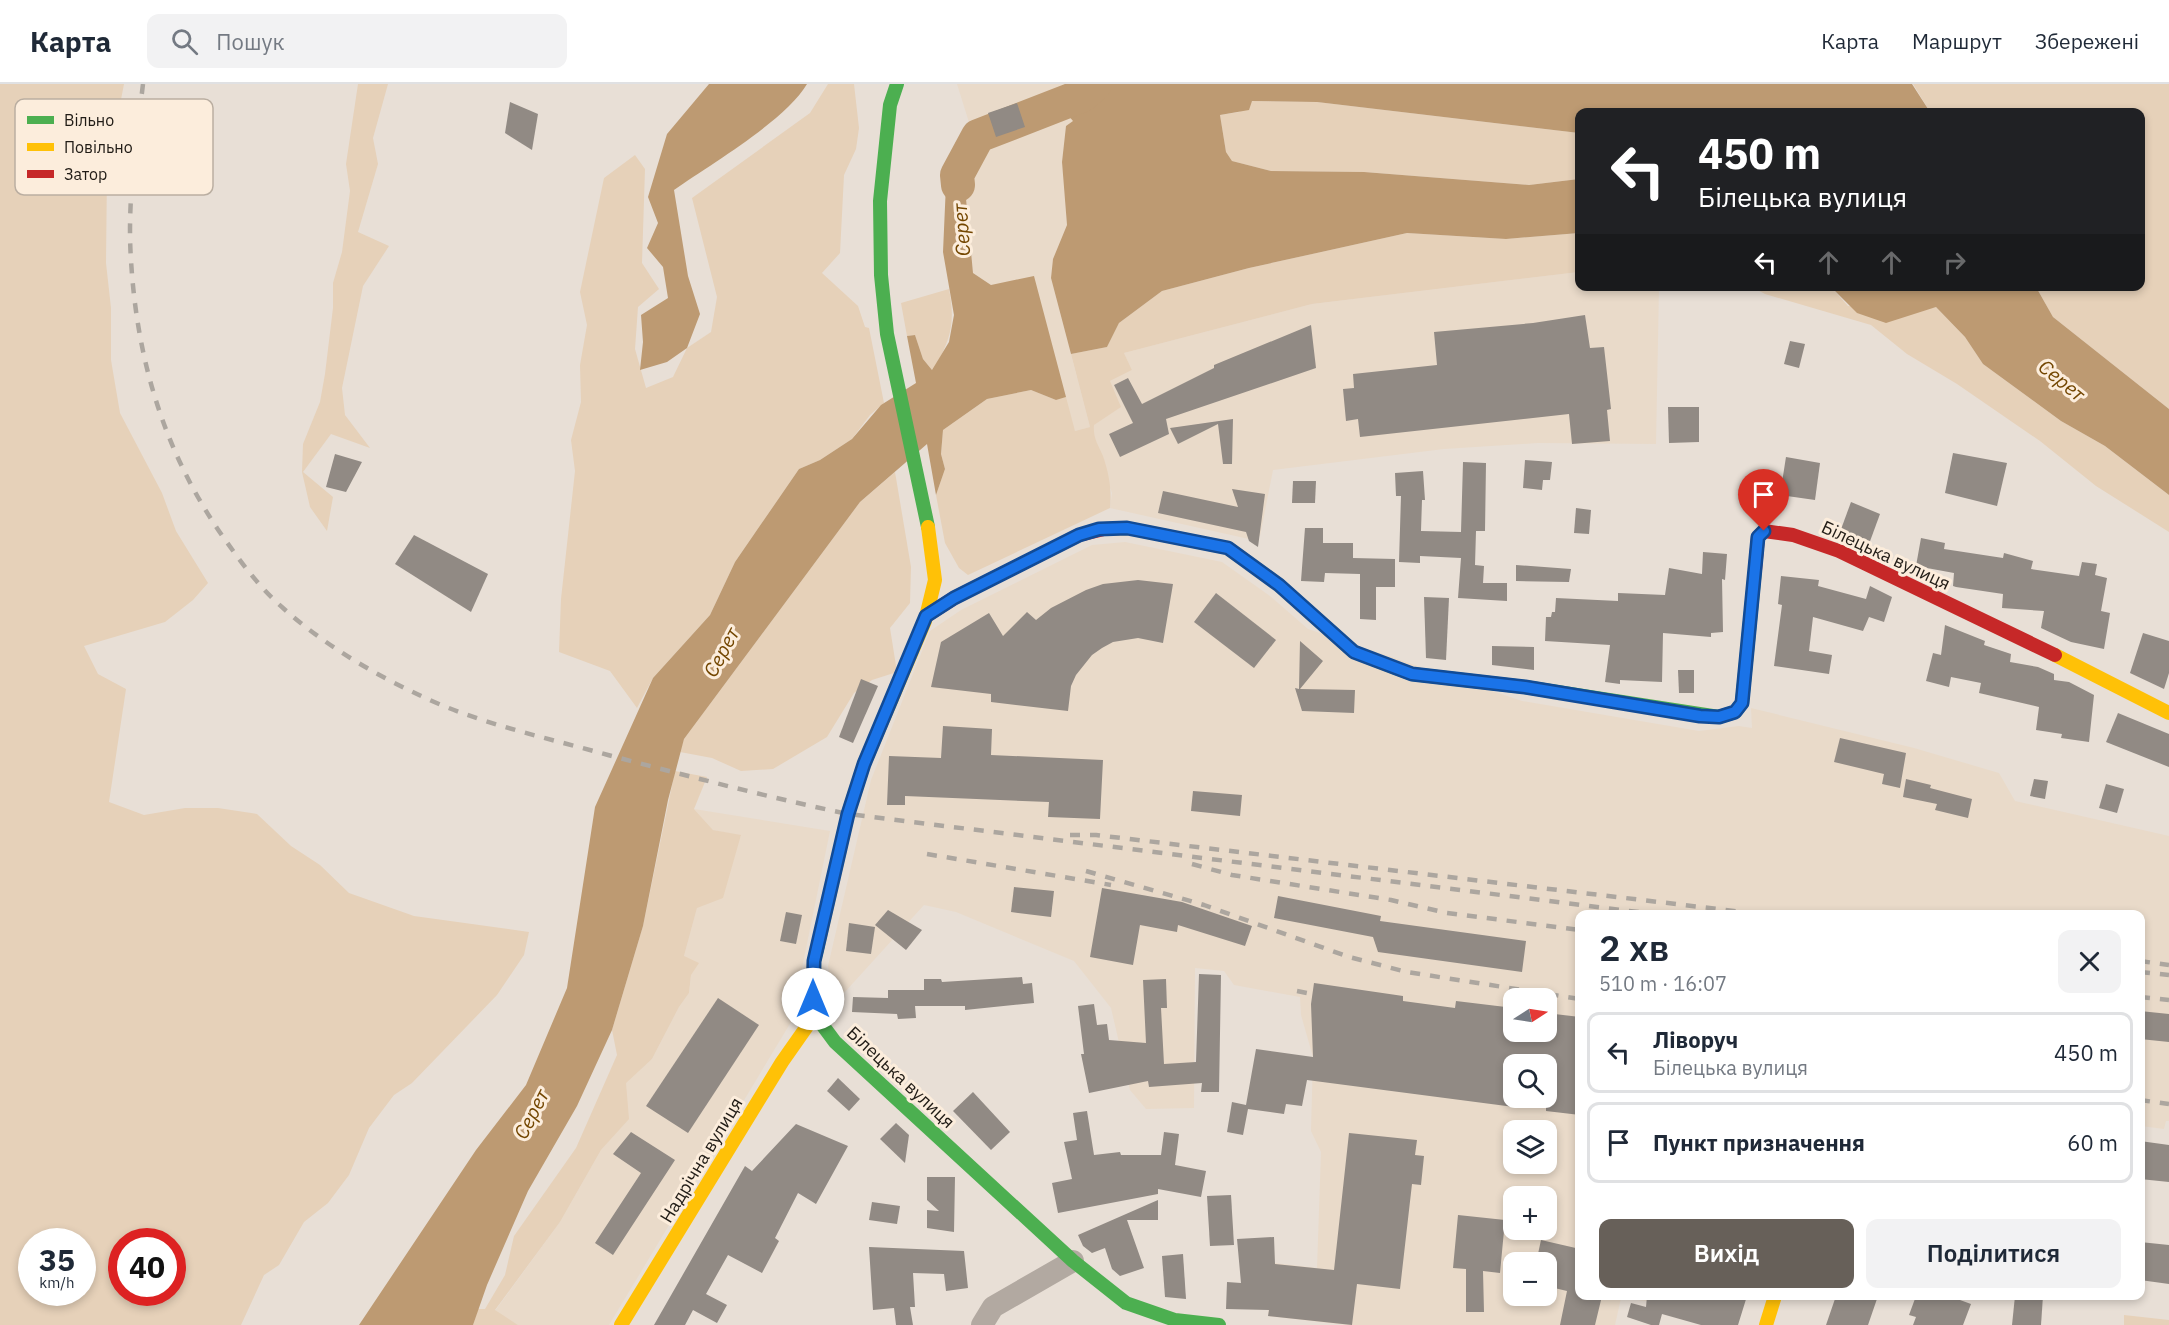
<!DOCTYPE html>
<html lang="uk">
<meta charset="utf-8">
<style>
body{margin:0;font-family:"IBM Plex Sans",sans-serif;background:#f2f2f3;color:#1f2937;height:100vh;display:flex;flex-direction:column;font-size:22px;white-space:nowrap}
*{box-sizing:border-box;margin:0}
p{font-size:20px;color:#747a83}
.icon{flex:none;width:33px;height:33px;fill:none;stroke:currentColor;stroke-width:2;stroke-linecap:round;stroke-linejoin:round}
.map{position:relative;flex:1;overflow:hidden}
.sheet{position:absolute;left:1575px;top:826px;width:570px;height:390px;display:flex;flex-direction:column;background:#fff;border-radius:12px;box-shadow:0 3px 9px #0003}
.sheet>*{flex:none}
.banner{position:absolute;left:1575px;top:24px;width:570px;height:183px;border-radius:12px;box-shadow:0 3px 9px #0003;background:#202124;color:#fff;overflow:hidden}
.needle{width:39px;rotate:78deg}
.buttons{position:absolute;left:1503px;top:904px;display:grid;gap:12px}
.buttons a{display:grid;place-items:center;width:54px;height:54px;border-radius:12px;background:#fff;box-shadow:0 3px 9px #0003;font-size:30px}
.speed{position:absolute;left:18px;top:1144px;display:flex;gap:12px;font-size:30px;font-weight:700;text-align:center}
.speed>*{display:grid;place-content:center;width:78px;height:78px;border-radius:50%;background:#fff;box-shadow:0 3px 9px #0003;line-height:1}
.speed small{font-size:15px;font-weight:400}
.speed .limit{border:9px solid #d22;background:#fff;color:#111}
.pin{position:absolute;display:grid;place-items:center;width:51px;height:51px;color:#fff;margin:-62px -26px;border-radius:50% 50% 50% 0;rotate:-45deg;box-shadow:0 0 6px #0007}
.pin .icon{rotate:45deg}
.me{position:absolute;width:66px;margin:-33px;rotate:0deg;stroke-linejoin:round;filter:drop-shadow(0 0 4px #0008)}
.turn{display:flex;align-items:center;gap:21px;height:126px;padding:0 24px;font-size:27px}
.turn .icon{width:78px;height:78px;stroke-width:2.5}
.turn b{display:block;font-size:42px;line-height:51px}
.lanes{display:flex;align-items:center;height:57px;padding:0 24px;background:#0003;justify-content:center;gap:30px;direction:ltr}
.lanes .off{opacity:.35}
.round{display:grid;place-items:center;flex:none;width:63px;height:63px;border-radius:12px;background:#f2f2f3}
.head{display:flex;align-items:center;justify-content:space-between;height:102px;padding:0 24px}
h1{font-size:36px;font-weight:600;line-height:45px}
.button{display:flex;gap:12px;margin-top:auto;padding:12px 24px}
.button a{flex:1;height:69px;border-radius:12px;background:#676059;color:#fff;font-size:24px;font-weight:600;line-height:69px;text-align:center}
.button a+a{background:#f2f2f3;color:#1f2937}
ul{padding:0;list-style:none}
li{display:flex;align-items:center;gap:18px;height:81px;margin:0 12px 9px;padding:0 12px;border:3px solid #e0e1e3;border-radius:12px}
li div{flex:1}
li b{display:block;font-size:22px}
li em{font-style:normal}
header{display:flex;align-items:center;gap:36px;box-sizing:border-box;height:84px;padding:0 30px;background:#fff;border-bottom:2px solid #e0e1e3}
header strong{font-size:28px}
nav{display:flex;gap:33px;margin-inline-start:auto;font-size:21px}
.search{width:420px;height:54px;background:#f2f2f3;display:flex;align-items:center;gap:15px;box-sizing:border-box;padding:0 21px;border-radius:12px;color:#747a83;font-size:22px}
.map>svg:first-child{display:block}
.built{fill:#e9dac9;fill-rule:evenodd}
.green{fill:#e6d1b9;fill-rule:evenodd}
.water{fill:#bd9a72}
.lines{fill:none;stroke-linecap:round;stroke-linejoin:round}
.river{stroke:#bd9a72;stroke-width:34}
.building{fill:#918a84}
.street{stroke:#b2a9a1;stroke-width:22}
.fast{stroke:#4caf50;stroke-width:14}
.slow{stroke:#ffc107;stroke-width:14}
.jam{stroke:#c62828;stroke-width:14}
.rail{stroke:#aca69f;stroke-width:4.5;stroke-dasharray:10 10;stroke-linecap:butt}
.route-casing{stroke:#114b97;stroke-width:15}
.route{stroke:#1a73e8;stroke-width:10}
.labels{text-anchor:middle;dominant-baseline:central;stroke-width:6;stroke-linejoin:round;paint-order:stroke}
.street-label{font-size:18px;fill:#211c16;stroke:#fceddc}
.water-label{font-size:20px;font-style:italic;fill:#734600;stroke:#fceddc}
.key{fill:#fceddc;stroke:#baaea1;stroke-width:1.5}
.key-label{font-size:16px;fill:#211c16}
</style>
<header>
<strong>Карта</strong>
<div class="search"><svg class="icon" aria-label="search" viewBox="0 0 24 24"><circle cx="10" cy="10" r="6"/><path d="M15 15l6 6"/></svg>Пошук</div>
<nav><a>Карта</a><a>Маршрут</a><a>Збережені</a></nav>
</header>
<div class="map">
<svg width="2169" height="1241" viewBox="0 0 2169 1241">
<rect width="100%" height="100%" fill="#e8dfd6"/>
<g class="built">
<path d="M957,0H1067L1049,15L1059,29L1067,30L1074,37L1066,42L1062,78L1067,141L1053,175L1051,194L1090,343L1075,347L991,201L973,189L965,104L977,64Z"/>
<path d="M1579,188L1580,202L1659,203L1656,360L1538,359L1444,365L1273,386L1260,452L1249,455L1110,424L1112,409L1093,355L1094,341L1110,297L1132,286L1124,269L1312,220Z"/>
<path d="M1125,458L1222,478L1270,512L1308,545L1522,617L1699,647L1739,642L1752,644L1751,624L1914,664L1999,689L2015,717L2169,752V1037H2166L2164,1045L2141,1042L2140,831H1580V1212H1656L1655,1218L1621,1214L1615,1241H1347L1268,1232L1274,1179L1317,1184L1321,1068L1311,1047L1313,973L1301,931L1300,913L1234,901L1224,887L1195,884L1194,1024L1146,1025L1130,1006L1111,924L1074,877L956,828L924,821L834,920L828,882L871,696L930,547L961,526L1092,461ZM1514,915H1546V948H1514ZM1514,981H1546V1014H1514ZM1514,1047H1546V1080H1514ZM1514,1113H1546V1146H1514ZM1514,1179H1546V1212H1514Z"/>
<path d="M694,725L830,747L791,938L609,1241H518L495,1227L560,1138L601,1066L628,1035L625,999L652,975L679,923L689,909L691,891L684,872L697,824L741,752L713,746Z"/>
</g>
<g class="green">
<path d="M0,0H124L107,88L106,179L111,224V276L120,329L162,409L176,447L208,499L193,516L165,538L84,562L98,590L126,605L109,718L144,731L185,724H218L257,730L291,762L320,781L349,809L414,832L529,848L524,871L497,911L412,999L394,1011L369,1044L349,1091L328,1119L304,1138L279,1181L264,1191L241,1241H0ZM32,1158H82V1209H32ZM122,1158H172V1209H122Z"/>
<path d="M358,0H388L373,54L378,80L358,148L389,162L363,202L342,304L345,331L370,364L331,350L303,388L333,413L327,447L310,423L302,388L303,360L320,318L325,290L333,224V199L342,168L350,107L346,80Z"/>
<path d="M828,0H854L859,44L856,65L844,91L840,169L822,189L858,222L865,243L869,244L884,319L870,331L852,355L820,376L799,385L735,478L710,531L653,594L637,624L610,587L559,568L561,515L575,387L571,356L581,318L580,281L587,241L580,208L604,94L635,71L645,85L642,179L659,205L638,223L635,265L646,304L673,293L687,264L711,248L717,213L692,114L810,29Z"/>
<path d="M1913,0H2169V325L2053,233L2036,203L2140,202V28H1930Z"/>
<path d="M1252,17L1317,18L1579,49V95L1529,101L1364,88L1271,87L1232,77L1226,68L1220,31L1239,28Z"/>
<path d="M1407,149L1506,155L1579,149V188L1312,220L1124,269L1132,286L1110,297L1121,323L1094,341C1093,355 1098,360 1103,372C1109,390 1112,406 1110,424L968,491L959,484L945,459L936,411L945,385L941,370L943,346L987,315L1031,306L1056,316L1066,313L1075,347L1090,343L1071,270L1107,263L1119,239L1162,207L1249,184Z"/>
<path d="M1752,203H1831L1848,222L1926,225L1936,223L1965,253L1983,280L2061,337L2105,362L2169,411V448L2096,402L2040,357L1957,300L1907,270L1871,241L1765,210Z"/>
<path d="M949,205C956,241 950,256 933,287L923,275L915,251L907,252L901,219Z"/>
<path d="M895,388L911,483L910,519L890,544L897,588L872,596L854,609L827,653L773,685L741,687L712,674L680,668L684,655L860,418Z"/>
<path d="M675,687L707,693L694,725L713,746L741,751L723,814L697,824L684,872L699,879L691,891L689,909L679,923L652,975L626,999L629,1035L601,1066L560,1138L495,1226L518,1241H473L478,1225H485L505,1191L514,1152L576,1064L617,971L612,946L643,842Z"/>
<path d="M2124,1231L2169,1236V1241H2124Z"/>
</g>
<g class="water">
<path d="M709,0H807C785,37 711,80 674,106L688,192L700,230L687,264L667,278L640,286L643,258L641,231L668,214L663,183L647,164L658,139L648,113L667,50Z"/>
<path d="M1067,0H1912L1930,28H1580L1579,49L1317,18L1252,17L1249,26L1220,31L1226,68L1232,77L1271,87L1364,88L1529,101L1579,95V149L1506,155L1407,149L1249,184L1162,207L1119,239L1107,263L1071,270L1051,194L1053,175L1067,141L1062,78L1066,42L1073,37L1067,30H1052L1048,14Z"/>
<path d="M972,47L977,64L965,104L973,189L991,201L1034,192L1066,313L1056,316L1031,306L987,315L943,346L941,370L945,385L936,411L927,360L860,418L684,655L668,716L643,842L612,946L577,1022L528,1107L487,1201L473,1241H359L476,1066L526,1001L567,904L595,723L653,594L710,531L735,478L799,385L820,376L852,355L881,321L916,299L907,252L915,251L923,275L932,286L949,258L954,231L943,168L946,100L956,58L963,50Z"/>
<path d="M1831,203H2036L2053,233L2169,325V411L2105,362L2061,337L1983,280L1965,253L1936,223L1886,239L1857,229Z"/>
</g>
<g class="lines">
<path class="river" d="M958,101L957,91L978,52L1081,12L1095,0"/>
</g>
<g class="building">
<path d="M510,18L538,30L532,66L505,49Z"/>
<path d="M1017,19L1025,43L996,53L988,29Z"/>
<path d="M1585,231L1590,264L1604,263L1611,325L1607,326L1610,357L1572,360L1569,330L1360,353L1358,335L1346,337L1343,305L1354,304L1353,290L1437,281L1434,248L1533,239Z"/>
<path d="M1311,241L1316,284L1166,335L1169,350L1120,373L1109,350L1133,339L1114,301L1128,294L1142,320L1214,284V281Z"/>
<path d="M1790,257L1805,260L1799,284L1784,280Z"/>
<path d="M1668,323H1699V358L1669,359Z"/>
<path d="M1233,335L1232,380H1223L1218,340L1178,360L1170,344Z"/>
<path d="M1953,369L2007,379L1997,422L1945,409Z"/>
<path d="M335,370L362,378L346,408L326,403Z"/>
<path d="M1786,373L1820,379L1815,416L1780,411Z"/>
<path d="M1525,376L1552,378L1550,396H1543L1542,406L1523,404Z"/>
<path d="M1463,378L1486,379L1485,447H1476L1475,481L1484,482L1483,499H1507V517L1458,514L1461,474L1420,472V479L1399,478L1401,412H1396L1395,389L1423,387L1425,416H1422L1421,447L1461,448Z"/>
<path d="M1293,397H1316L1315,419H1292Z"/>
<path d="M1232,405L1265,410L1258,463L1249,457L1246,448L1158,429L1163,407L1238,423Z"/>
<path d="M1851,418L1880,430L1869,460L1840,448Z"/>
<path d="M1576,424L1591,426L1589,450L1574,449Z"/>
<path d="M1305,444H1323V459H1353V474L1395,475V503H1376V536L1360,535V490L1325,489L1324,498L1301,497Z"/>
<path d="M414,451L488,490L471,528L395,480Z"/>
<path d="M1921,454L1945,459L1944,465L2003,474L2004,469L2033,477L2031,485L2079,492L2082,478L2097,480L2095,491L2107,494L2101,527L2110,529L2104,565L2071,558L2041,544L2044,527L2002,524L2003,510L1956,503L1953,502L1954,489L1916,482Z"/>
<path d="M1703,468L1727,470L1725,496L1722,495L1723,548L1711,549V553L1663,549L1662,598L1620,596V600L1605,598L1610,561L1545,557L1546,533H1551L1552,528H1555L1556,514L1618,517V509L1665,511L1669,484L1702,490Z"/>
<path d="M1516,481L1571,485L1569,498L1516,497Z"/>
<path d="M1781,492L1819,496L1818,502L1866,515L1870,502L1892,513L1884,538L1869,533L1863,547L1813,533L1809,567L1832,571L1829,590L1774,582L1782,521L1778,520Z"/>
<path d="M1138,496L1173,500L1163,559L1138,554L1113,558L1102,564L1092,571L1076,591L1071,602L1068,627L991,618V610L931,603L941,558L989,529L1003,552L1027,528L1036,536L1051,524L1086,506L1103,500Z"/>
<path d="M1216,509L1276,556L1254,584L1194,538Z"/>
<path d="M1424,513L1449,514L1446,576L1426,574Z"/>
<path d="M1945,541L1985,557L1984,561L2011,570L2010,578L2038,583L2054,590V596L2069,598L2094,611L2089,658L2061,654L2062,650L2036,646L2039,623L1979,609L1981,599L1951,593L1949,603L1926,597L1933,569L1941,571Z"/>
<path d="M2143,549L2169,557V589L2164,605L2130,589Z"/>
<path d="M1300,557L1323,577L1300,605L1355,606L1354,629L1302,627L1295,604L1299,605Z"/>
<path d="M1492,562L1534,563V586L1492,581Z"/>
<path d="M1678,586H1694V609H1679Z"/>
<path d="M861,595L878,602L853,659L839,653Z"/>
<path d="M2118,629L2169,650V683L2106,658Z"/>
<path d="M943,642L992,645L991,671L1103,676L1100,735L1048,733L1049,718L905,712V721H887L889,672L941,674Z"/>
<path d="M1840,654L1906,669L1900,704L1882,700L1884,690L1834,678Z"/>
<path d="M1906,695L1931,701L1930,704L1972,715L1968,734L1935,726L1937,720L1903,713Z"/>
<path d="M2034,695L2048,697L2045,715L2030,712Z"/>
<path d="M2106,700L2124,705L2117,729L2099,724Z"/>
<path d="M1193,707L1242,711L1240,732L1191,727Z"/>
<path d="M1014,803L1054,807L1051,833L1011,828Z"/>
<path d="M1102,804L1182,818L1252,842L1245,862L1178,841L1177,848L1140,841L1133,881L1090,873Z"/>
<path d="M1278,812L1381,832L1380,837L1526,857L1522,888L1378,868L1373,853L1274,834Z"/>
<path d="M888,826L922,846L906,866L875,841Z"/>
<path d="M786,828L802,831L796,860L780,857Z"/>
<path d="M849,839L875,843L871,870L846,867Z"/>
<path d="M1199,890L1221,891L1219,1008H1201L1202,999L1149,1003L1148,997L1089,1009L1081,970H1084L1078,922L1094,920L1097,941L1107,940L1109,956L1146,959L1143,896L1166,895L1167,924H1161L1164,980L1196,978Z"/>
<path d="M1022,893L1023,900L1032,899L1034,919L965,926V922H915L916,934L898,935L897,930L852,928L853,913L888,914V906H924V895H941L942,898Z"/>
<path d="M1314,899L1403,912V917L1455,924L1456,917L1514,924V948H1546V929L1580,933V1031L1546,1027V981H1514V1023L1307,996L1302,1022L1286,1020L1284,1030L1248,1025L1243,1051L1227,1048L1232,1018L1246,1021L1256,965L1313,973L1311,920Z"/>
<path d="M718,914L759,941L688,1049L646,1022Z"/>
<path d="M2140,927L2169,930V958L2140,955Z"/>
<path d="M838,994L860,1015L849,1027L827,1007Z"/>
<path d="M973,1008L1010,1048L991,1066L953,1027Z"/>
<path d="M1087,1027L1094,1071L1120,1068L1121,1071H1161L1164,1048L1179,1050L1175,1081L1206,1087L1201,1113L1158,1105V1110L1058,1129L1052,1099L1072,1095L1064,1058L1077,1056L1073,1029Z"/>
<path d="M896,1039L909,1051L905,1079L880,1055Z"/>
<path d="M796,1040L848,1062L816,1120L798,1109L775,1154L779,1157L762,1189L728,1171L706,1210L727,1221L717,1239L693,1226L685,1241H654L745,1082L752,1087Z"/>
<path d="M631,1048L675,1076L613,1171L595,1159L641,1089L613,1070Z"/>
<path d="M1349,1049L1417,1056L1415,1071L1424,1072L1421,1101L1412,1100L1400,1205L1357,1200L1352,1241L1268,1232L1269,1226L1226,1225L1227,1198L1241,1199L1237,1155L1274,1153L1275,1180L1334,1186Z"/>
<path d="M2140,1057L2169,1061V1098L2140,1095Z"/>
<path d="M927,1093H955L954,1148L927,1144V1126L939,1127L927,1116Z"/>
<path d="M1231,1111L1234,1161L1210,1162L1207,1112Z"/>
<path d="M1158,1116V1136H1127L1144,1184L1120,1192L1112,1185L1105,1164L1092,1169L1083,1162L1078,1151Z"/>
<path d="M872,1118L900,1122L897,1140L869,1136Z"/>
<path d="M1458,1131L1505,1136L1500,1189L1483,1187L1484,1228H1466V1185L1453,1184Z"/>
<path d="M1541,1156L1580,1165V1212H1602L1595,1241H1560L1567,1207L1546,1202V1179H1536Z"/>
<path d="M2140,1158L2169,1161V1200L2140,1196Z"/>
<path d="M869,1163L964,1167L968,1204L946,1207L944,1190L913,1189L915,1223H910L913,1241H896L894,1224L873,1226Z"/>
<path d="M1183,1170L1186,1215L1165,1213L1162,1172Z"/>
<path d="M1647,1212H1747L1738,1241H1701L1662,1230L1659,1241H1651L1627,1233L1631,1219L1646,1223Z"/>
<path d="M1836,1212H1878L1868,1241H1826Z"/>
<path d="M1916,1212H1949L1971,1220L1963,1241H1913L1916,1233L1909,1231Z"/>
<path d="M2015,1212H2043L2041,1241H2012Z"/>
</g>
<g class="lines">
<path class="street" d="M982,1241L993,1223L1073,1177"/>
<g class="fast">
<path d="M897,0L890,21L880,117L881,191L887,250L928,443"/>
<path d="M1393,583L1412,590L1525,603L1719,633L1735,628L1742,619L1755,486"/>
<path d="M818,861L814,877L815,931L835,958L1073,1177L1126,1219L1175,1236L1219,1241"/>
</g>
<g class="slow">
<path d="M1104,445L1127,444L1228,464L1279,501L1354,568L1393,583"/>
<path d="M2055,571L2169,629"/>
<path d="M818,861L848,730L864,680L925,537L935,496L928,443"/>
<path d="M621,1241L782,978L815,931"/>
<path d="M1766,1241L1775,1212"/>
</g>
<g class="jam">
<path d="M1755,486L1758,453L1764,447L1793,451L1839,467L2055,571"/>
<path d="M926,532L954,514L1079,451L1104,445"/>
</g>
<g class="rail">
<path d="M143,0C136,58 127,118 131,176C137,279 166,373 226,457C243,481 261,505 283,524C322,559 370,588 417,610C476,639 544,653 608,671C688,692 767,713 848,730L1662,831"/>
<path d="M1070,751H1096L1768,831"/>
<path d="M927,770L1111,801"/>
<path d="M1192,780L1232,791L1391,816L1447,829L1580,846"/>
<path d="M1086,787L1204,821L1349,873L1407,888L1580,915"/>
<path d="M2140,877L2169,881"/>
<path d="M2140,888L2169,891"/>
<path d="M1297,907L1312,910"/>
<path d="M2140,913L2169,916"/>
<path d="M2140,1016L2169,1020"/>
</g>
</g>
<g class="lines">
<defs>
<path id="route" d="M813,915L814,877L848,730L864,680L926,532L954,514L1079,451L1099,445L1127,444L1228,464L1279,501L1354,568L1412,590L1525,603L1700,632L1719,633L1735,628L1742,619L1758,453L1764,447"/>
</defs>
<use href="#route" class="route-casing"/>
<use href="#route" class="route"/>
</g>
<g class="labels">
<g class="street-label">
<text transform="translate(1886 471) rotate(25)">Білецька вулиця</text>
<text transform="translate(901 993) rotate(43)">Білецька вулиця</text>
<text transform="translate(701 1076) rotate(-59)">Надрічна вулиця</text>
</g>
<g class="water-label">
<text transform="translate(961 146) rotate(-94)">Серет</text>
<text transform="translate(2062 296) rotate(39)">Серет</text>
<text transform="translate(721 568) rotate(-62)">Серет</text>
<text transform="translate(531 1030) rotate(-63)">Серет</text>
</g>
</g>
<rect x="15" y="15" width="198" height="96" rx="9" class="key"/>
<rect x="27" y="32" width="27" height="8" fill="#4caf50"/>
<rect x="27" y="59" width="27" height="8" fill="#ffc107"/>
<rect x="27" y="86" width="27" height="8" fill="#c62828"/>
<g class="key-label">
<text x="64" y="42">Вільно</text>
<text x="64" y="69">Повільно</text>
<text x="64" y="96">Затор</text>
</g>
</svg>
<div class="buttons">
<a><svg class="needle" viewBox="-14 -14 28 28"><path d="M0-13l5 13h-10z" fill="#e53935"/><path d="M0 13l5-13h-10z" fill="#747a83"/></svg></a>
<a><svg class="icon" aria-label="search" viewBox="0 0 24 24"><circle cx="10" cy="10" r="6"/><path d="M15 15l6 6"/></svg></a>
<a><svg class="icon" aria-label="layers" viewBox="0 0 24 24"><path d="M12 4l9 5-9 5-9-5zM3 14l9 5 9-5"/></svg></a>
<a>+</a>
<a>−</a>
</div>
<div class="speed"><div>35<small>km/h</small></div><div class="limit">40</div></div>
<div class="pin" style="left:1764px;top:447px;background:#d93025"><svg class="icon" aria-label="arrive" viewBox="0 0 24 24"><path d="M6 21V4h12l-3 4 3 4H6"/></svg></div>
<svg class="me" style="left:813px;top:915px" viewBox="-20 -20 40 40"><circle r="19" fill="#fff"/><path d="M0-13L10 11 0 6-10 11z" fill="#1a73e8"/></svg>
<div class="banner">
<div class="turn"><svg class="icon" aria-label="left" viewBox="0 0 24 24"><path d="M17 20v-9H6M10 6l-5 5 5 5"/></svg><div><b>450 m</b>Білецька вулиця</div></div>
<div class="lanes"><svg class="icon" aria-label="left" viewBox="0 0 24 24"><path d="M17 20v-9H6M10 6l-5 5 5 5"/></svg><svg class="icon off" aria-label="ahead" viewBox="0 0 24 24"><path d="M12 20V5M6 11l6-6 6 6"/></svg><svg class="icon off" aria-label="ahead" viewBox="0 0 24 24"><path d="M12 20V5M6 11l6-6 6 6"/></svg><svg class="icon off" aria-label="right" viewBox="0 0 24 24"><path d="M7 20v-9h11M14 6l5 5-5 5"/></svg></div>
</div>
<section class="sheet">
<div class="head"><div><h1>2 хв</h1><p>510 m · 16:07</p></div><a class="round"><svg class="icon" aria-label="close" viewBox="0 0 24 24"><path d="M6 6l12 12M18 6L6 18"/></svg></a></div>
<ul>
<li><svg class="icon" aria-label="left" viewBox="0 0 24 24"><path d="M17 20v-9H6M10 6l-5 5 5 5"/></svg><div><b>Ліворуч</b><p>Білецька вулиця</p></div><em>450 m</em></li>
<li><svg class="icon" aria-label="arrive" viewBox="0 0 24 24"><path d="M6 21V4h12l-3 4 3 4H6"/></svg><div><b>Пункт призначення</b></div><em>60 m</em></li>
</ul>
<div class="button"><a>Вихід</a><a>Поділитися</a></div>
</section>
</div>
